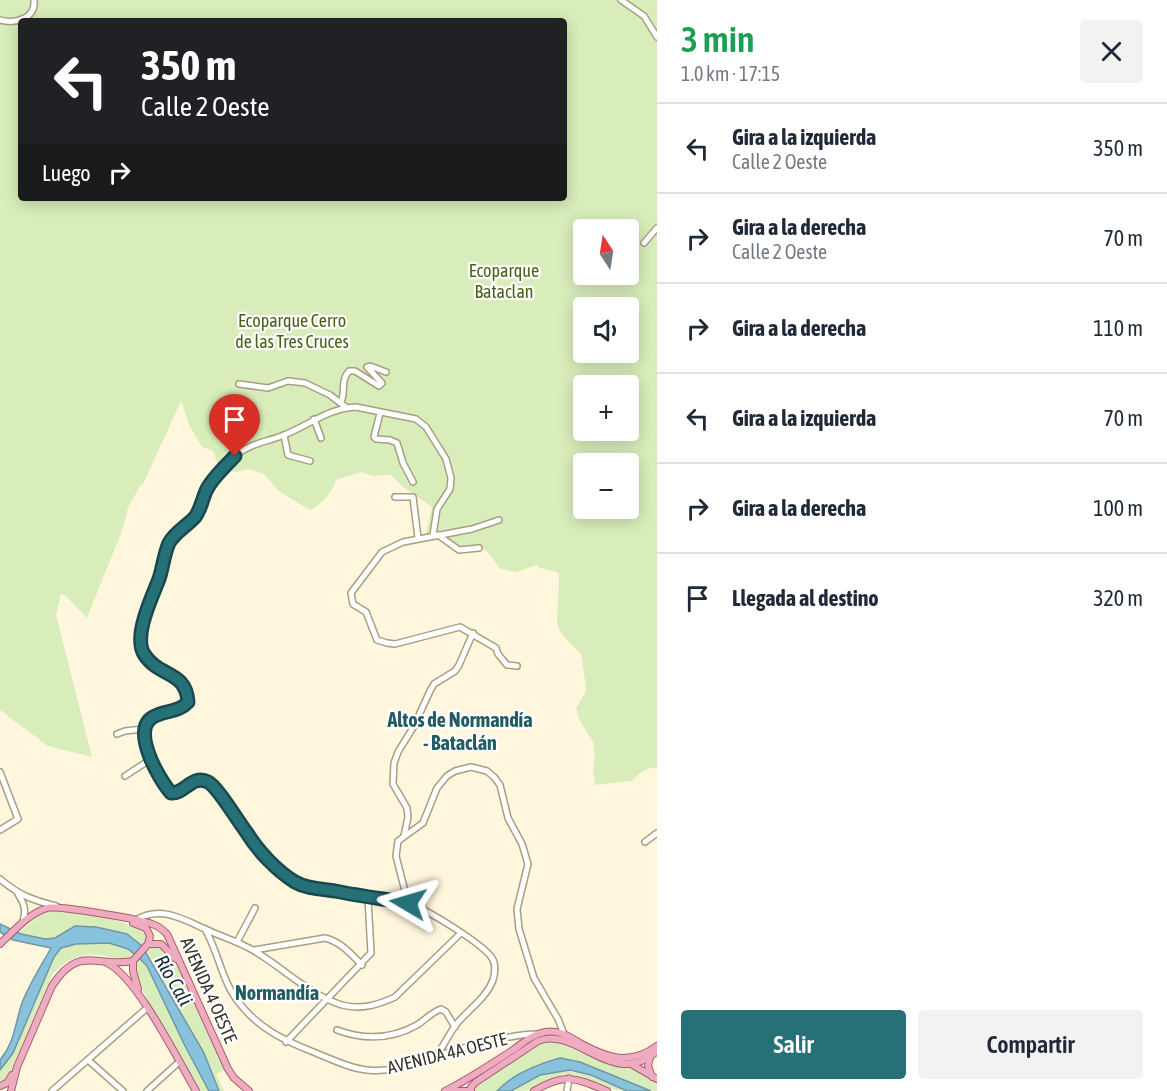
<!DOCTYPE html>
<html lang="es">
<meta charset="utf-8">
<style>
body{margin:0;font-family:"Asap Condensed",sans-serif;background:#f2f2f3;color:#1f2937;height:100vh;display:flex;flex-direction:column;font-size:22px;white-space:nowrap}
*{box-sizing:border-box;margin:0}
p{font-size:20px;color:#747a83}
.icon{flex:none;width:33px;height:33px;fill:none;stroke:currentColor;stroke-width:2;stroke-linecap:round;stroke-linejoin:round}
.map{position:relative;flex:1;overflow:hidden}
.sheet{display:flex;flex-direction:column;background:#fff;width:510px}
.sheet>*{flex:none}
.banner{position:absolute;left:18px;top:18px;width:549px;height:183px;border-radius:6px;box-shadow:0 3px 15px #0003;background:#202124;color:#fff;overflow:hidden}
.needle{width:39px;rotate:348deg}
.buttons{position:absolute;left:573px;top:219px;display:grid;gap:12px}
.buttons a{display:grid;place-items:center;width:66px;height:66px;border-radius:6px;background:#fff;box-shadow:0 3px 15px #0003;font-size:30px}
.pin{position:absolute;display:grid;place-items:center;width:51px;height:51px;color:#fff;margin:-62px -26px;border-radius:50% 50% 50% 0;rotate:-45deg;box-shadow:0 0 6px #0007}
.pin .icon{rotate:45deg}
.me{position:absolute;width:66px;margin:-33px;rotate:277deg;stroke-linejoin:round;filter:drop-shadow(0 0 4px #0008)}
.turn{display:flex;align-items:center;gap:21px;height:126px;padding:0 24px;font-size:27px}
.turn .icon{width:78px;height:78px;stroke-width:2.5}
.turn b{display:block;font-size:42px;line-height:51px}
.then{display:flex;align-items:center;height:57px;padding:0 24px;background:#0003;gap:12px;font-size:22px}
.round{display:grid;place-items:center;flex:none;width:63px;height:63px;border-radius:6px;background:#f2f2f3}
.overview{display:flex;align-items:center;justify-content:space-between;height:102px;padding:0 24px}
h1{font-size:36px;font-weight:600;line-height:45px;color:#1e9e55}
.action{display:flex;gap:12px;margin-top:auto;padding:12px 24px}
.action a{flex:1;height:69px;border-radius:6px;background:#267078;color:#fff;font-size:24px;font-weight:600;line-height:69px;text-align:center}
.action a+a{background:#f2f2f3;color:#1f2937}
ul{padding:0;list-style:none}
li{display:flex;align-items:center;gap:18px;height:90px;padding:0 24px;border-top:2px solid #e0e1e3}
li div{flex:1}
li b{display:block;font-size:22px}
li em{font-style:normal}
main{display:flex;flex:1;min-height:0}
.map>svg:first-child{display:block}
.green{fill:#d9edbb;fill-rule:evenodd}
.water{fill:#89c2dd;stroke:#7097a6;stroke-width:1.5}
.lines{fill:none;stroke-linecap:round;stroke-linejoin:round}
.minor-casing{stroke:#a89f80;stroke-width:8}
.major-casing{stroke:#a75d70;stroke-width:8}
.minor{stroke:#fff;stroke-width:5}
.major{stroke:#efacc1;stroke-width:6}
.route-casing{stroke:#19494e;stroke-width:15}
.route{stroke:#267078;stroke-width:10}
.labels{text-anchor:middle;dominant-baseline:central;stroke-width:4.5;stroke-linejoin:round;paint-order:stroke}
.park-label{font-size:18px;fill:#4a6018;stroke:#fff}
.street-label{font-size:18px;fill:#373327;stroke:#fff}
.neighbourhood-label{font-size:20px;font-weight:bold;fill:#225c62;stroke:#fff}
.water-label{font-size:20px;font-style:italic;fill:#122d39;stroke:#fff}
</style>
<main>
<div class="map">
<svg width="657" height="1091" viewBox="0 0 657 1091">
<rect width="100%" height="100%" fill="#fff7dd"/>
<g class="green">
<path d="M0,0H657V768C646,767 639,773 632,781L595,785L593,769L595,755L593,742L579,719L576,708L585,693L586,687L581,654L562,635L557,624L559,576L557,572L540,568L536,565L517,572L500,569L490,555L479,545L460,546L455,549L444,541L430,539L426,533L432,507L403,487L391,475L372,476L361,472L336,480C331,495 324,501 311,510L306,508L279,491L264,474L249,469L236,472L219,468L213,451L202,447L190,427L181,401L143,484L140,486L128,508L122,531L87,618L66,596L61,594L56,615L92,757L48,746L0,710ZM21,21H564V198H21ZM584,230H628V274H584ZM584,308H628V352H584ZM584,386H628V430H584ZM584,464H628V508H584Z"/>
<path d="M51,910C69,909 139,921 147,936L146,943L142,946L127,934L105,928L66,931L55,938L45,939L19,933L39,915Z"/>
<path d="M109,943L128,949L134,954L130,959C120,960 114,958 105,956C85,952 65,958 52,975L8,1077L0,1083V1070L13,1053L54,957L61,948L76,944Z"/>
<path d="M160,945L176,964L225,1070L216,1074L224,1091H219L204,1053L146,950L148,947Z"/>
<path d="M139,958L147,966L185,1046L209,1091H200C179,1056 140,1001 135,962Z"/>
<path d="M549,1041L558,1042L600,1062L631,1066L657,1081V1091L641,1089L580,1062L502,1085L497,1091H474L477,1084L540,1044Z"/>
<path d="M562,1070L591,1075L627,1091C606,1091 590,1075 569,1074C553,1074 544,1085 530,1090C525,1091 517,1091 511,1091L540,1075Z"/>
</g>
<g class="water">
<path d="M0,924L21,934L45,939L55,938L75,926L96,927L127,934L142,946L204,1053L219,1091H209L185,1046L147,966L139,958L128,949L109,943L76,944L61,948L54,957L13,1053L0,1070V1060C15,1042 15,1023 22,1003C29,984 41,966 51,948L13,940L0,932Z"/>
<path d="M560,1058L580,1062L651,1091H627L591,1075L570,1070L540,1075L511,1091H497C513,1074 538,1064 560,1058Z"/>
</g>
<g class="lines">
<defs>
<g id="minor">
<path d="M621,0L644,16L657,37"/>
<path d="M0,20C15,24 36,19 34,0"/>
<path d="M644,243L657,228"/>
<path d="M239,384L268,388L288,381L305,383L330,395L347,408"/>
<path d="M341,402C346,391 340,381 349,371H355L379,386L382,383L367,367L370,366L386,372"/>
<path d="M380,413L374,437L376,439L390,440L397,443L403,463L413,482"/>
<path d="M314,419L321,438"/>
<path d="M284,435L288,455L310,461"/>
<path d="M395,497H413L418,538"/>
<path d="M499,520L472,529L403,542L382,552L351,593L353,604L366,612L377,640L387,643L395,644L460,627L496,648L498,654L507,665L517,666"/>
<path d="M438,535L459,550L479,548"/>
<path d="M143,729C154,706 174,718 188,702C188,696 187,690 184,685C173,668 143,672 141,642C140,620 153,597 159,577C163,564 165,549 173,538C179,528 191,522 198,512C202,506 203,498 206,491C212,478 225,466 235,456C250,443 267,442 284,435C309,425 329,408 356,407L416,419L426,427L446,459L451,478L450,489L437,509L433,535"/>
<path d="M143,729L151,759L171,793C183,794 189,778 203,781C219,784 239,823 248,836C261,852 277,870 294,881C306,889 352,896 369,898C382,900 396,899 409,903C427,910 482,943 492,958C496,964 495,974 493,980C486,999 467,1010 455,1026C448,1036 443,1047 436,1056"/>
<path d="M117,734L125,731L143,729"/>
<path d="M0,772L18,819L0,830"/>
<path d="M125,776L151,759"/>
<path d="M404,836L408,817L407,808L393,784L394,763L398,752L414,726L430,691L434,684L455,671L459,665L473,633"/>
<path d="M645,842L657,833"/>
<path d="M0,879C19,895 32,900 56,906"/>
<path d="M18,894C25,905 26,910 23,922"/>
<path d="M408,903L396,856L398,841L423,823L437,788L447,776L455,771L471,767L487,771L494,777L500,785L508,818L522,844L528,864L517,909L519,929L534,978L558,1019L564,1034"/>
<path d="M136,920C160,905 183,919 205,929C222,937 240,942 256,952C283,968 311,996 342,1005C361,1010 378,1005 395,997L461,933"/>
<path d="M205,929C219,953 222,983 240,1004C259,1028 283,1040 311,1051C329,1058 348,1068 367,1070C391,1073 413,1064 434,1057C460,1048 511,1034 537,1034"/>
<path d="M237,942L255,908"/>
<path d="M254,950L325,938C341,942 350,953 362,965"/>
<path d="M337,1030C364,1040 392,1039 417,1025C425,1020 432,1012 441,1009L446,1012L455,1027"/>
<path d="M286,1042L371,953L368,898"/>
<path d="M88,1060L123,1091"/>
<path d="M52,1091L147,1008"/>
<path d="M147,1091L179,1062"/>
<path d="M567,1091L569,1078"/>
</g>
<g id="major">
<path d="M133,923L146,928L150,936L148,944L133,961V971L138,989"/>
<path d="M0,944C15,930 28,914 47,908C57,905 139,919 152,924C159,926 163,930 167,934L228,1069L234,1078L249,1091"/>
<path d="M148,944H161L176,959"/>
<path d="M107,963C137,977 178,1060 196,1091"/>
<path d="M650,1057L648,1066L652,1077"/>
<path d="M631,1064L657,1079"/>
<path d="M0,1086L7,1083L12,1075"/>
<path d="M11,1091L17,1067L52,986C79,944 95,968 133,961"/>
<path d="M445,1091C469,1079 491,1064 513,1050C523,1043 533,1034 545,1032C559,1030 569,1036 580,1043C607,1058 630,1066 657,1046"/>
<path d="M451,1091H467"/>
<path d="M471,1091V1087L476,1082L538,1041C576,1025 613,1091 657,1051"/>
<path d="M534,1091C565,1072 576,1078 607,1091"/>
</g>
</defs>
<use href="#minor" class="minor-casing"/>
<use href="#major" class="major-casing"/>
<use href="#minor" class="minor"/>
<use href="#major" class="major"/>
</g>
<g class="lines">
<defs>
<path id="route" d="M235,456C225,467 212,478 206,491C202,500 201,509 195,517C187,526 175,532 169,543C164,554 163,567 159,579C152,597 133,636 144,654C159,678 186,670 188,702C178,713 165,710 153,717C131,730 158,778 171,793C185,794 192,774 208,782C218,787 239,823 247,833C258,851 277,871 295,882C307,889 322,889 335,891C360,896 384,899 408,903"/>
</defs>
<use href="#route" class="route-casing"/>
<use href="#route" class="route"/>
</g>
<g class="labels">
<g class="park-label">
<text x="504" y="270">Ecoparque<tspan x="504" dy="21">Bataclan</tspan></text>
<text x="292" y="320">Ecoparque Cerro<tspan x="292" dy="21">de las Tres Cruces</tspan></text>
</g>
<g class="street-label">
<text transform="translate(209 990) rotate(66)">AVENIDA 4 OESTE</text>
<text transform="translate(447 1053) rotate(-14)">AVENIDA 4A OESTE</text>
</g>
<g class="neighbourhood-label">
<text x="460" y="719">Altos de Normandía<tspan x="460" dy="23">- Bataclán</tspan></text>
<text x="277" y="992">Normandía</text>
</g>
<g class="water-label">
<text transform="translate(174 980) rotate(60)">Río Cali</text>
</g>
</g>
</svg>
<div class="buttons">
<a><svg class="needle" viewBox="-14 -14 28 28"><path d="M0-13l5 13h-10z" fill="#e53935"/><path d="M0 13l5-13h-10z" fill="#747a83"/></svg></a>
<a><svg class="icon" aria-label="sound" viewBox="0 0 24 24"><path d="M4 9h4l5-4v14l-5-4H4zM17 9q2 3 0 6"/></svg></a>
<a>+</a>
<a>−</a>
</div>
<div class="pin" style="left:235px;top:456px;background:#d93025"><svg class="icon" aria-label="arrive" viewBox="0 0 24 24"><path d="M6 21V4h12l-3 4 3 4H6"/></svg></div>
<svg class="me" style="left:408px;top:903px" viewBox="-20 -20 40 40"><path d="M0-17L14 15 0 8-14 15z" fill="#267078" stroke="#fff" stroke-width="4"/></svg>
<div class="banner">
<div class="turn"><svg class="icon" aria-label="left" viewBox="0 0 24 24"><path d="M17 20v-9H6M10 6l-5 5 5 5"/></svg><div><b>350 m</b>Calle 2 Oeste</div></div>
<div class="then">Luego<svg class="icon" aria-label="right" viewBox="0 0 24 24"><path d="M7 20v-9h11M14 6l5 5-5 5"/></svg></div>
</div>
</div>
<section class="sheet">
<div class="overview"><div><h1>3 min</h1><p>1.0 km · 17:15</p></div><a class="round"><svg class="icon" aria-label="close" viewBox="0 0 24 24"><path d="M6 6l12 12M18 6L6 18"/></svg></a></div>
<ul>
<li><svg class="icon" aria-label="left" viewBox="0 0 24 24"><path d="M17 20v-9H6M10 6l-5 5 5 5"/></svg><div><b>Gira a la izquierda</b><p>Calle 2 Oeste</p></div><em>350 m</em></li>
<li><svg class="icon" aria-label="right" viewBox="0 0 24 24"><path d="M7 20v-9h11M14 6l5 5-5 5"/></svg><div><b>Gira a la derecha</b><p>Calle 2 Oeste</p></div><em>70 m</em></li>
<li><svg class="icon" aria-label="right" viewBox="0 0 24 24"><path d="M7 20v-9h11M14 6l5 5-5 5"/></svg><div><b>Gira a la derecha</b></div><em>110 m</em></li>
<li><svg class="icon" aria-label="left" viewBox="0 0 24 24"><path d="M17 20v-9H6M10 6l-5 5 5 5"/></svg><div><b>Gira a la izquierda</b></div><em>70 m</em></li>
<li><svg class="icon" aria-label="right" viewBox="0 0 24 24"><path d="M7 20v-9h11M14 6l5 5-5 5"/></svg><div><b>Gira a la derecha</b></div><em>100 m</em></li>
<li><svg class="icon" aria-label="arrive" viewBox="0 0 24 24"><path d="M6 21V4h12l-3 4 3 4H6"/></svg><div><b>Llegada al destino</b></div><em>320 m</em></li>
</ul>
<div class="action"><a>Salir</a><a>Compartir</a></div>
</section>
</main>
